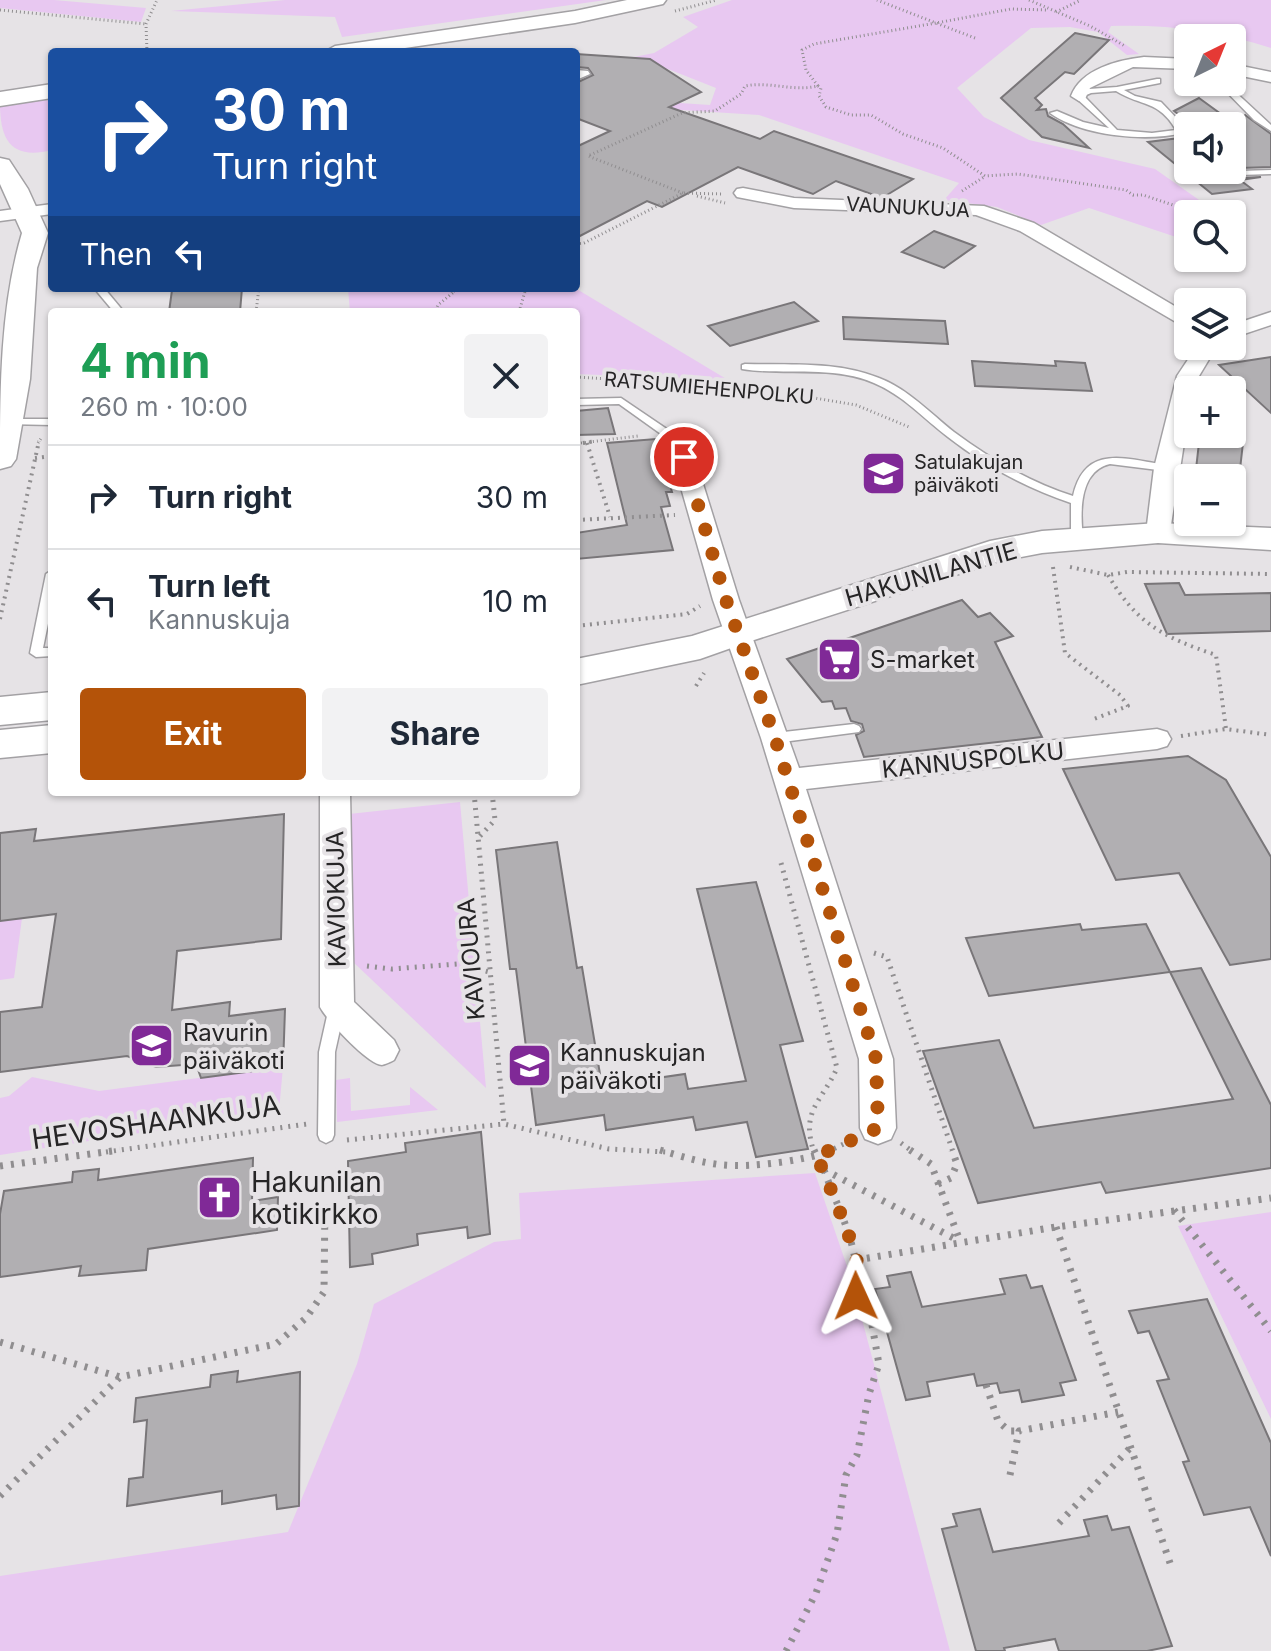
<!DOCTYPE html>
<meta charset="utf-8">
<style>
body{margin:0;font-family:Inter,sans-serif;background:#f2f2f3;color:#1f2937;height:100vh;display:flex;flex-direction:column;font-size:30px;white-space:nowrap}
*{box-sizing:border-box;margin:0}
p{font-size:26px;color:#747a83}
.icon{flex:none;width:44px;height:44px;fill:none;stroke:currentColor;stroke-width:2;stroke-linecap:round;stroke-linejoin:round}
.map{position:relative;flex:1;overflow:hidden}
.drawer{position:absolute;left:48px;top:308px;width:532px;height:488px;display:flex;flex-direction:column;background:#fff;border-radius:8px;box-shadow:0 2px 6px #0004}
.drawer>*{flex:none}
.guide{position:absolute;left:48px;top:48px;width:532px;height:244px;border-radius:8px;box-shadow:0 2px 6px #0004;background:#1a4fa0;color:#fff;overflow:hidden}
.needle{width:52px;rotate:43deg}
.controls{position:absolute;left:1174px;top:24px;display:grid;gap:16px}
.controls a{display:grid;place-items:center;width:72px;height:72px;border-radius:8px;background:#fff;box-shadow:0 2px 6px #0004;font-size:40px}
.pin{position:absolute;display:grid;place-items:center;width:68px;height:68px;color:#fff;margin:-34px;border:4px solid #fff;border-radius:50%;box-shadow:0 2px 8px #0007}
.me{position:absolute;width:88px;margin:-44px;rotate:359deg;stroke-linejoin:round;filter:drop-shadow(0 0 6px #0008)}
.turn{display:flex;align-items:center;gap:28px;height:168px;padding:0 32px;font-size:36px}
.turn .icon{width:104px;height:104px;stroke-width:2.5}
.turn b{display:block;font-size:56px;line-height:68px}
.then{display:flex;align-items:center;height:76px;padding:0 32px;background:#0003;gap:16px;font-size:30px}
.round{display:grid;place-items:center;flex:none;width:84px;height:84px;border-radius:8px;background:#f2f2f3}
.summary{display:flex;align-items:center;justify-content:space-between;height:136px;padding:0 32px}
h1{font-size:48px;font-weight:700;line-height:60px;color:#1e9e55}
.cta{display:flex;gap:16px;margin-top:auto;padding:16px 32px}
.cta a{flex:1;height:92px;border-radius:8px;background:#b45309;color:#fff;font-size:32px;font-weight:700;line-height:92px;text-align:center}
.cta a+a{background:#f2f2f3;color:#1f2937}
ul{padding:0;list-style:none}
li{display:flex;align-items:center;gap:24px;height:104px;padding:0 32px;border-top:2px solid #e0e1e3}
li div{flex:1}
li b{display:block;font-size:30px}
li em{font-style:normal}
.map>svg:first-child{display:block}
.green{fill:#e8c8f1}
.building{fill:#b1afb2;stroke:#797679;stroke-width:2}
.lines{fill:none;stroke-linecap:round;stroke-linejoin:round}
.lane-casing{stroke:#a3a1a4;stroke-width:3}
.street-casing{stroke:#a3a1a4;stroke-width:3}
.secondary-casing{stroke:#a3a1a4;stroke-width:3}
.path-far3{stroke:#908e90;stroke-width:3;stroke-dasharray:1 3;stroke-linecap:butt}
.path-far2{stroke:#908e90;stroke-width:4;stroke-dasharray:2 5;stroke-linecap:butt}
.path-far1{stroke:#908e90;stroke-width:5;stroke-dasharray:2 6;stroke-linecap:butt}
.path{stroke:#908e90;stroke-width:7;stroke-dasharray:3 8;stroke-linecap:butt}
.lane{fill:#fff;fill-rule:evenodd}
.street{fill:#fff;fill-rule:evenodd}
.secondary{fill:#fff;fill-rule:evenodd}
.route{stroke:#b45309;stroke-width:14;stroke-dasharray:0 25.2}
.labels{text-anchor:middle;dominant-baseline:central;stroke-width:8;stroke-linejoin:round;paint-order:stroke}
.far-street-label{font-size:20px;fill:#262526;stroke:#e6e3e6}
.far-poi-label{font-size:20px;fill:#262526;stroke:#e6e3e6;text-anchor:start}
.street-label{font-size:24px;fill:#262526;stroke:#e6e3e6}
.poi-label{font-size:24px;fill:#262526;stroke:#e6e3e6;text-anchor:start}
.near-street-label{font-size:28px;fill:#262526;stroke:#e6e3e6}
.near-poi-label{font-size:28px;fill:#262526;stroke:#e6e3e6;text-anchor:start}
</style>
<div class="map">
<svg width="1271" height="1651" viewBox="0 0 1271 1651">
<rect width="100%" height="100%" fill="#e6e3e6"/>
<g class="green">
<path d="M0,0H54L146,8L141,22L0,8Z"/>
<path d="M285,0H606L342,37L335,17L171,11Z"/>
<path d="M732,0H1271V48C1220,31 1165,24 1111,26L1108,32L1139,54L1127,55L1098,32L1070,27L1031,28L957,88L984,117L1029,140L1155,169L1219,214H1188V241L1089,208L1041,225L997,207L944,200L959,183L759,115L619,106L576,111V82L620,99L710,105L716,88L668,69L625,67L619,60L654,53L698,27L683,17Z"/>
<path d="M52,98V150C12,160 0,141 0,104Z"/>
<path d="M348,288H575L728,380L576,374V312H350Z"/>
<path d="M460,802L486,1088L351,960L349,814Z"/>
<path d="M22,918L14,978L0,980V921Z"/>
<path d="M283,1067L279,1111L0,1155V1098L9,1096L32,1077L99,1091Z"/>
<path d="M350,1078L351,1111L410,1105V1087L438,1110L337,1122L336,1080Z"/>
<path d="M815,1173L851,1278L950,1651H0V1576L288,1532L357,1364L374,1304L494,1242L521,1239L519,1193Z"/>
<path d="M1271,1212V1419L1178,1226Z"/>
</g>
<g class="building">
<path d="M1075,33L1109,40L1074,74L1065,72L1035,98L1042,105L1037,110L1046,109L1048,116L1063,124L1089,148L1042,137L1001,98Z"/>
<path d="M576,54L650,59L701,92L669,107L760,139L774,131L913,179L882,198L836,181L813,194L738,167L662,207L647,201L576,238V147L610,131L576,118V83L593,75L588,68L576,67Z"/>
<path d="M1199,98L1232,122L1245,115L1271,134V167L1240,168L1233,172L1240,178L1261,177L1240,180L1252,189L1212,194L1148,142L1188,137V170H1232V126H1194L1174,111Z"/>
<path d="M934,231L975,246L944,268L902,252Z"/>
<path d="M177,288H242L240,312H169L172,290Z"/>
<path d="M794,302L818,321L730,346L708,326Z"/>
<path d="M843,317L945,321L948,344L844,339Z"/>
<path d="M1271,357V413L1219,365Z"/>
<path d="M972,361L1056,366L1055,361L1085,363L1092,391L975,386Z"/>
<path d="M608,408L615,434L576,435V411Z"/>
<path d="M1200,434H1244L1239,478H1195Z"/>
<path d="M656,439L672,492H666L670,506L661,507L673,550L576,559V533L627,525L607,443Z"/>
<path d="M1179,583L1185,595L1271,593V631L1167,634L1145,584Z"/>
<path d="M962,600L978,617L990,613L1013,636L995,642L1042,737L864,757L856,735L864,731L862,724L851,721L846,708L835,709L832,701L822,702L787,659Z"/>
<path d="M1188,756L1226,780L1271,857V959L1230,965L1179,873L1116,880L1063,769Z"/>
<path d="M284,814L281,939L177,951L172,1010L230,1002L229,1016L285,1009L283,1067L201,1078L196,1064L156,1067L127,1056L0,1072V1012L42,1007L56,914L0,921V833L36,829L34,841Z"/>
<path d="M557,842L577,968L582,967L602,1086L685,1074L688,1089L746,1081L697,889L756,882L803,1041L780,1045L808,1149L756,1157L747,1122L696,1130L693,1117L606,1130L604,1115L536,1125L516,969H510L496,850Z"/>
<path d="M1080,924L1082,930L1146,924L1170,972L989,996L966,938Z"/>
<path d="M1201,968L1271,1105V1168L1106,1193L1101,1182L978,1203L923,1051L999,1040L1034,1128L1233,1099L1170,972Z"/>
<path d="M481,1132L490,1234L468,1238L467,1227L417,1234L418,1245L372,1254L373,1264L350,1267L348,1161L406,1152L405,1143Z"/>
<path d="M253,1158L252,1201L278,1197L277,1230L148,1249L146,1270L79,1276L81,1266L0,1277V1214L4,1191L72,1182L73,1172L99,1169L98,1180Z"/>
<path d="M911,1272L922,1307L1005,1294L1000,1279L1026,1275L1031,1288L1042,1286L1076,1380L1060,1383L1064,1395L1022,1402L1019,1390L1000,1393L997,1383L977,1386L974,1374L927,1382L930,1396L906,1400L875,1289L890,1287L887,1276Z"/>
<path d="M1207,1299L1271,1443V1556L1250,1507L1204,1515L1183,1462L1189,1461L1157,1381L1169,1379L1149,1331L1138,1333L1129,1311Z"/>
<path d="M238,1371L237,1382L300,1372L299,1506L277,1509L276,1495L222,1504V1491L127,1506L129,1479L143,1477L147,1420L134,1422L136,1398L210,1387L211,1375Z"/>
<path d="M980,1509L993,1552L1089,1536L1084,1520L1107,1516L1112,1530L1129,1527L1172,1646L1147,1651H1059L1055,1639L1004,1648L1005,1651H976L942,1529L957,1526L953,1514Z"/>
</g>
<g class="lines">
<defs>
<g id="lane">
<path d="M1157,79H1160V83L1124,90L1135,96L1161,102L1183,125V133C1145,142 1082,136 1050,113L1057,111L1083,122L1109,128L1076,98V94L1089,89L1117,87ZM1116,91C1142,107 1159,100 1176,130L1152,133L1117,130L1084,96L1091,93Z"/>
<path d="M1217,82H1225L1230,87L1271,125V131L1254,120Z"/>
<path d="M1271,170V174L1240,175L1236,173L1240,171Z"/>
<path d="M94,288H104L124,312H114Z"/>
<path d="M745,364C789,365 838,361 879,378C908,389 930,413 954,432C990,459 1030,482 1073,496C1085,443 1126,459 1166,465L1171,468L1166,471L1110,464C1079,471 1080,513 1083,538L1077,542L1071,538V503C1027,488 985,466 948,437C924,419 903,395 874,383C832,365 785,376 742,369V365Z"/>
<path d="M621,398L683,440V444H675L619,404L576,405V399Z"/>
<path d="M8,419H52V425L4,424V420Z"/>
<path d="M52,570V604L43,648H52V656L36,657L30,653L46,574Z"/>
<path d="M854,724L859,726L861,729L859,732L775,743L768,738L775,733Z"/>
<path d="M337,1000L343,1002L345,1007L335,1052L334,1135L332,1140L326,1143L320,1140L318,1135L319,1052L329,1007L331,1002Z"/>
</g>
<g id="street">
<path d="M1144,57L1188,59V69L1133,67L1090,88L1085,99L1079,101L1071,96C1081,69 1118,60 1144,57Z"/>
<path d="M1232,64L1271,72V82L1232,74Z"/>
<path d="M576,70L588,71L590,74L576,80Z"/>
<path d="M743,188L794,198L984,206L1034,223L1188,314V329L1020,231L976,215L794,208L737,197L734,193L737,189Z"/>
<path d="M52,204V214L0,221V211Z"/>
<path d="M1271,312V325L1232,338V325Z"/>
<path d="M1197,346H1217L1199,376L1195,390H1188C1188,438 1176,485 1170,533L1167,538H1149L1146,533L1154,468L1177,376Z"/>
<path d="M679,435L687,437L690,442L739,600L799,768L1157,729L1167,732L1171,739L1167,746L1157,749L806,789L893,1059L896,1128L891,1139L878,1144L865,1139L860,1128L859,1059L761,738L713,600L668,442L671,437Z"/>
<path d="M320,792H350L354,1002L394,1040L399,1050L394,1060C393,1061 383,1065 382,1065C367,1064 327,1020 320,1007Z"/>
</g>
<g id="secondary">
<path d="M627,0H666L663,4L575,23L378,52H324L335,46L575,11Z"/>
<path d="M52,84V98L0,106V92Z"/>
<path d="M0,158L9,160L28,189L48,233L37,268L30,379L16,459L11,466L0,469C0,391 0,307 22,233L0,184Z"/>
<path d="M1158,523L1271,528V550L1158,543L1042,553L996,562L751,641L700,659L576,685V659L692,636L990,541L1042,531Z"/>
<path d="M52,692V720L0,725V697Z"/>
<path d="M52,725V753L0,758V730Z"/>
</g>
</defs>
<use href="#lane" class="lane-casing"/>
<use href="#street" class="street-casing"/>
<use href="#secondary" class="secondary-casing"/>
<g class="path-far3">
<path d="M1029,0L1090,26L1125,46"/>
<path d="M0,10L146,24"/>
<path d="M675,11L717,0"/>
<path d="M1056,12L1081,0"/>
<path d="M975,38L936,23L1011,9L1048,10"/>
<path d="M147,52L146,24L157,0"/>
<path d="M818,86L821,88L819,96L826,107L851,115H871L903,134L943,148L985,176L1018,174L1126,190L1133,195H1143L1200,214"/>
<path d="M962,191L984,177"/>
<path d="M683,193L588,156L682,113L715,111L741,94L745,86C770,81 793,92 818,86L806,70L802,50L814,44L936,23L877,0"/>
<path d="M697,196L725,203"/>
<path d="M576,244L584,243L683,193L723,194"/>
<path d="M394,288L455,291L438,305L435,312"/>
<path d="M256,312L259,288"/>
<path d="M519,312L526,288"/>
<path d="M576,377L747,387"/>
<path d="M761,389L856,405L909,427"/>
<path d="M38,443L42,437"/>
<path d="M581,443L638,436"/>
</g>
<g class="path-far2">
<path d="M587,443L610,517"/>
<path d="M576,444L596,441"/>
<path d="M35,458L52,456"/>
<path d="M576,520L675,515"/>
<path d="M1053,567L1065,653L1120,695L1128,706L1091,720"/>
<path d="M1070,567L1108,575L1127,572L1271,574"/>
<path d="M1108,575C1137,624 1163,637 1216,655L1226,729"/>
<path d="M0,619L39,441"/>
<path d="M576,626L687,614L700,606"/>
<path d="M696,686L704,673"/>
<path d="M1181,736L1226,729L1271,735"/>
</g>
<g class="path-far1">
<path d="M474,792L504,1124"/>
<path d="M480,836L495,820L492,792"/>
<path d="M781,863L837,1068C822,1102 800,1110 814,1152"/>
<path d="M874,953L887,957L953,1152"/>
<path d="M367,966L392,969L457,964L489,972"/>
<path d="M347,1140L504,1124L609,1149L666,1152"/>
<path d="M901,1143L913,1152"/>
<path d="M106,1152L307,1124"/>
<path d="M827,1152L850,1141"/>
</g>
<g class="path">
<path d="M660,1150C712,1166 728,1169 783,1162C800,1159 815,1157 831,1150"/>
<path d="M814,1150L823,1169L959,1241"/>
<path d="M910,1150L931,1164L960,1241"/>
<path d="M0,1166L120,1150"/>
<path d="M938,1184L951,1178L957,1164L952,1150"/>
<path d="M1174,1210L1271,1331"/>
<path d="M1056,1227L1171,1566"/>
<path d="M856,1260L1056,1227L1271,1198"/>
<path d="M0,1342L120,1377L276,1344L306,1318L324,1292L325,1201"/>
<path d="M986,1385L998,1421L1009,1431H1019"/>
<path d="M1010,1475L1019,1431L1118,1412"/>
<path d="M0,1496L120,1377"/>
<path d="M1059,1523L1131,1447"/>
<path d="M786,1651L816,1593L837,1534L846,1475L857,1455L869,1394L879,1364L870,1314L856,1296C863,1254 838,1209 824,1170"/>
</g>
<use href="#lane" class="lane"/>
<use href="#street" class="street"/>
<use href="#secondary" class="secondary"/>
</g>
<g class="lines">
<path class="route" d="M684,457L726,600L775,738L876,1059L878,1128L815,1157L823,1169C831,1192 861,1258 859,1278C858,1285 855,1289 856,1296"/>
</g>
<defs>
<symbol id="school-square" viewBox="-11 -11 22 22"><rect x="-9" y="-9" width="18" height="18" rx="4" fill="#802997" stroke="#e6e3e6"/><path d="M0-5L7-2L0 1L-7-2ZM-4 1L0 2.5L4 1V4Q0 6-4 4Z" fill="#fff"/></symbol>
<symbol id="supermarket-square" viewBox="-11 -11 22 22"><rect x="-9" y="-9" width="18" height="18" rx="4" fill="#802997" stroke="#e6e3e6"/><path d="M-6-5.5h2.5l.6 2H6L4.5 2H-2.5L-4.4-4H-6ZM-1.5 3.2a1.3 1.3 0 1 0 .1 0ZM3 3.2a1.3 1.3 0 1 0 .1 0Z" fill="#fff"/></symbol>
<symbol id="church-square" viewBox="-11 -11 22 22"><rect x="-9" y="-9" width="18" height="18" rx="4" fill="#802997" stroke="#e6e3e6"/><path d="M-1.2-6h2.4v3.5h3.3v2.4h-3.3V6h-2.4V-.1h-3.3v-2.4h3.3Z" fill="#fff"/></symbol>
</defs>
<g fill-rule="evenodd">
<use href="#school-square" x="858" y="448" width="51" height="51"/>
<use href="#supermarket-square" x="814" y="634" width="51" height="51"/>
<use href="#school-square" x="126" y="1020" width="51" height="51"/>
<use href="#school-square" x="504" y="1040" width="51" height="51"/>
<use href="#church-square" x="194" y="1172" width="51" height="51"/>
</g>
<g class="labels">
<g class="far-street-label">
<text transform="translate(908 207) rotate(3)">VAUNUKUJA</text>
<text transform="translate(709 388) rotate(5)">RATSUMIEHENPOLKU</text>
</g>
<g class="far-poi-label">
<text x="914" y="462">Satulakujan<tspan x="914" dy="23">päiväkoti</tspan></text>
</g>
<g class="street-label">
<text transform="translate(931 574) rotate(-16)">HAKUNILANTIE</text>
<text transform="translate(973 760) rotate(-6)">KANNUSPOLKU</text>
<text transform="translate(336 899) rotate(-91)">KAVIOKUJA</text>
<text transform="translate(471 959) rotate(-95)">KAVIOURA</text>
</g>
<g class="poi-label">
<text x="870" y="659">S-market</text>
<text x="183" y="1032">Ravurin<tspan x="183" dy="28">päiväkoti</tspan></text>
<text x="560" y="1052">Kannuskujan<tspan x="560" dy="28">päiväkoti</tspan></text>
</g>
<g class="near-street-label">
<text transform="translate(156 1122) rotate(-8)">HEVOSHAANKUJA</text>
</g>
<g class="near-poi-label">
<text x="251" y="1182">Hakunilan<tspan x="251" dy="32">kotikirkko</tspan></text>
</g>
</g>
</svg>
<div class="controls">
<a><svg class="needle" viewBox="-14 -14 28 28"><path d="M0-13l5 13h-10z" fill="#e53935"/><path d="M0 13l5-13h-10z" fill="#747a83"/></svg></a>
<a><svg class="icon" aria-label="sound" viewBox="0 0 24 24"><path d="M4 9h4l5-4v14l-5-4H4zM17 9q2 3 0 6"/></svg></a>
<a><svg class="icon" aria-label="search" viewBox="0 0 24 24"><circle cx="10" cy="10" r="6"/><path d="M15 15l6 6"/></svg></a>
<a><svg class="icon" aria-label="layers" viewBox="0 0 24 24"><path d="M12 4l9 5-9 5-9-5zM3 14l9 5 9-5"/></svg></a>
<a>+</a>
<a>−</a>
</div>
<div class="pin" style="left:684px;top:457px;background:#d93025"><svg class="icon" aria-label="arrive" viewBox="0 0 24 24"><path d="M6 21V4h12l-3 4 3 4H6"/></svg></div>
<svg class="me" style="left:856px;top:1296px" viewBox="-20 -20 40 40"><path d="M0-17L14 15 0 8-14 15z" fill="#b45309" stroke="#fff" stroke-width="4"/></svg>
<div class="guide">
<div class="turn"><svg class="icon" aria-label="right" viewBox="0 0 24 24"><path d="M7 20v-9h11M14 6l5 5-5 5"/></svg><div><b>30 m</b>Turn right</div></div>
<div class="then">Then<svg class="icon" aria-label="left" viewBox="0 0 24 24"><path d="M17 20v-9H6M10 6l-5 5 5 5"/></svg></div>
</div>
<section class="drawer">
<div class="summary"><div><h1>4 min</h1><p>260 m · 10:00</p></div><a class="round"><svg class="icon" aria-label="close" viewBox="0 0 24 24"><path d="M6 6l12 12M18 6L6 18"/></svg></a></div>
<ul>
<li><svg class="icon" aria-label="right" viewBox="0 0 24 24"><path d="M7 20v-9h11M14 6l5 5-5 5"/></svg><div><b>Turn right</b></div><em>30 m</em></li>
<li><svg class="icon" aria-label="left" viewBox="0 0 24 24"><path d="M17 20v-9H6M10 6l-5 5 5 5"/></svg><div><b>Turn left</b><p>Kannuskuja</p></div><em>10 m</em></li>
</ul>
<div class="cta"><a>Exit</a><a>Share</a></div>
</section>
</div>
